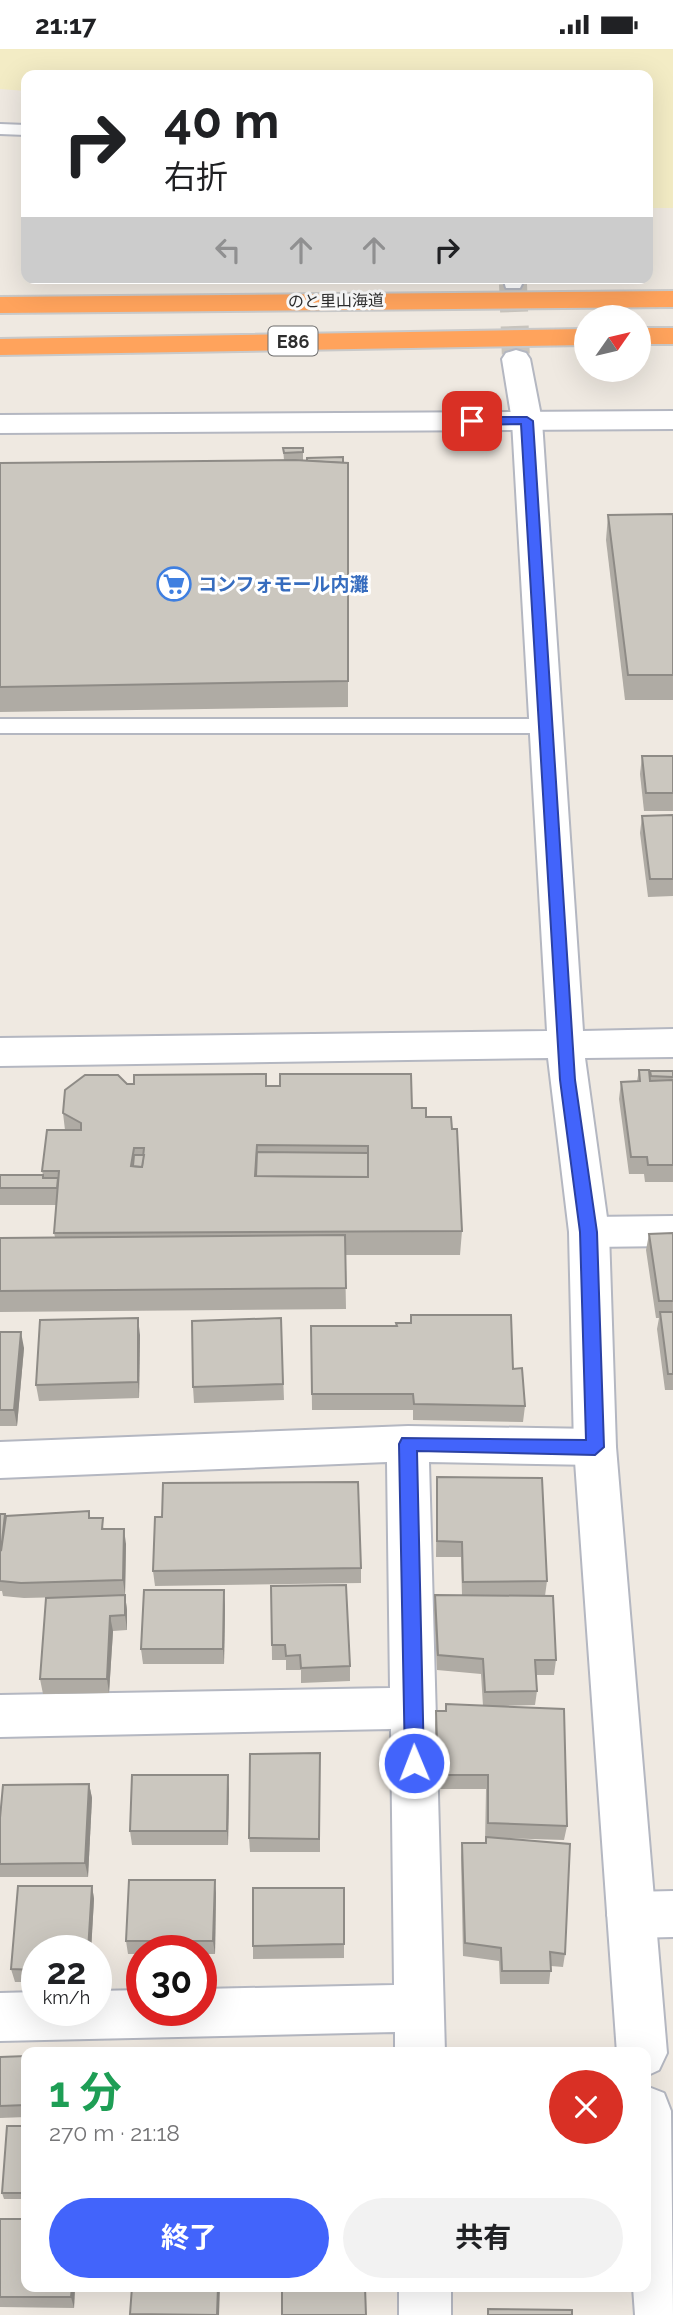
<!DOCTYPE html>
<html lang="ja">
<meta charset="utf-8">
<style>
body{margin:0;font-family:Raleway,"Noto Sans JP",sans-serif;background:#f2f2f2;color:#202124;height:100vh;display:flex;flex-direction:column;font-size:26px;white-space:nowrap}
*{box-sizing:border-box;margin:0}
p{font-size:23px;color:#757577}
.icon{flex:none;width:38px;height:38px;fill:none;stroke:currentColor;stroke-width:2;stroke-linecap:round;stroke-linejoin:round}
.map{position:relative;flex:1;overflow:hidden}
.drawer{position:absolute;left:21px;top:1998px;width:630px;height:245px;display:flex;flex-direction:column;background:#fff;border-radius:14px;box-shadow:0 7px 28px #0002}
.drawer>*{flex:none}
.guide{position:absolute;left:21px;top:21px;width:632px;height:214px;border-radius:14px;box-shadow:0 7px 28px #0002;background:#fff;color:#202124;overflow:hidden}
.needle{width:46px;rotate:56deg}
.controls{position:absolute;left:574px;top:256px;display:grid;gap:14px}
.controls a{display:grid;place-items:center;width:77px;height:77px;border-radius:50%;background:#fff;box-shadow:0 7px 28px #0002;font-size:35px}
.speed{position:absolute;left:21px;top:1886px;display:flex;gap:14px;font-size:35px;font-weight:700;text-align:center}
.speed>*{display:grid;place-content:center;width:91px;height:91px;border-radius:50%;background:#fff;box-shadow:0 7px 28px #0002;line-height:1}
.speed small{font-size:18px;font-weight:400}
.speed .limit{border:10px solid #d22;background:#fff;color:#111}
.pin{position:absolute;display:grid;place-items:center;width:60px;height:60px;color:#fff;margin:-30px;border-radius:14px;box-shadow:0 4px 10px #0006}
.me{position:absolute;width:77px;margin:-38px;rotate:359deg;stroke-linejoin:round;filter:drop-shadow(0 0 5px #0008)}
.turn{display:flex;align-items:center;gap:24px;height:147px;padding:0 28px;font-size:32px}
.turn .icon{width:91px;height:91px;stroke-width:2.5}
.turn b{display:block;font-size:49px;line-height:60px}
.lanes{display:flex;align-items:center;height:66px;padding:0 28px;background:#0003;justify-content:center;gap:35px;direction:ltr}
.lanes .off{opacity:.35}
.round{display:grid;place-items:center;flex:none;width:74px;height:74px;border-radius:37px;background:#f2f2f2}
.summary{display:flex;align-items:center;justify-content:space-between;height:119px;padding:0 28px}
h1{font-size:42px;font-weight:700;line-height:52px;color:#1e9e55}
.action{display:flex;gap:14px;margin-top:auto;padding:14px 28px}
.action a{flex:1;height:80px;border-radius:42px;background:#4264fb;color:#fff;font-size:28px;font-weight:700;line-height:80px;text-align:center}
.action a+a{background:#f2f2f2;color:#202124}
.status{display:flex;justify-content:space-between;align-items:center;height:49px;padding:0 35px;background:#fff;direction:ltr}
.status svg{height:19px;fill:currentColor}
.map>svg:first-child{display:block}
.sand{fill:#f3ecc5}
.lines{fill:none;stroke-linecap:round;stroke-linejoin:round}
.secondary-tunnel{stroke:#c8c4bd;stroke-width:28;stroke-dasharray:28 14;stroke-linecap:butt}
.lane-casing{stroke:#b4b7c1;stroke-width:4}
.street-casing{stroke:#b4b7c1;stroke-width:4}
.secondary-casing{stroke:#b4b7c1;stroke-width:4}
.highway-casing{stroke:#c9c9c9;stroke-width:4}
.lane{fill:#fff;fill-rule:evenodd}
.street{fill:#fff;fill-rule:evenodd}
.secondary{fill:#fff;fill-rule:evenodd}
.highway{fill:#ffa35c;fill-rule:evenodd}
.wall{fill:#afaba4}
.shaded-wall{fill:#8e8b86}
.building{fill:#cbc7bf;stroke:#8e8b86;stroke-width:2;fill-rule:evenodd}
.route{fill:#4264fb;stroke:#2b41a3;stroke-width:2}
.labels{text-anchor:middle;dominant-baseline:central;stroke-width:6;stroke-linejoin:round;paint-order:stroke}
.far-street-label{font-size:16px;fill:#2e2e2e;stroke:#fff}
.shield{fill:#fff;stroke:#6d6d6d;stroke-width:2}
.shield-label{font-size:18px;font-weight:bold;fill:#2e2e2e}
.shop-label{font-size:19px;font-weight:bold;fill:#366cbe;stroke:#fff;text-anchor:start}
</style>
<div class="status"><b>21:17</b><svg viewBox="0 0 49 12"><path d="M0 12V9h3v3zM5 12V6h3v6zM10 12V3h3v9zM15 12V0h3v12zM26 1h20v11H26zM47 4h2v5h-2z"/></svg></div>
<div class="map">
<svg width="673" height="2266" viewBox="0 0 673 2266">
<rect width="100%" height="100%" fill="#efe9e1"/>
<path class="sand" d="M0,0H673V159H648V26H26V42L0,40Z"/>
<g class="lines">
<path class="secondary-tunnel" d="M513,235L516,310"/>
<defs>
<g id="lane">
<path d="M0,75L26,76V86L0,85Z"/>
<path d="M503,229H521L522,235L520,239H506Z"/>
<path d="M0,670H547L555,672L558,677L555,682L547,684H0Z"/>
</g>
<g id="street">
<path d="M673,362V380L0,384V366Z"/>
<path d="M673,1167V1197L589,1198L575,1194L569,1183L575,1172L589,1168Z"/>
<path d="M408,1377L595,1380L610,1386L616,1398L610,1410L595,1416L429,1413L445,2004H395V1983L0,1992V1944L37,1943V1962H96V1942L142,1941V1962H201V1940L394,1936L391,1680L0,1688V1646L390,1639L387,1413L0,1429V1393Z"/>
<path d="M673,1842V1888L631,1889L614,1882L607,1866L614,1850L631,1843Z"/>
<rect x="399" y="2238" width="52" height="28"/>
</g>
<g id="secondary">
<path d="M516,301L526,304L530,310L542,372L583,982L673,980V1008L585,1009L609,1183L616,1398L667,2004L659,2021L646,2027V2004H617L574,1398L569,1183L548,1009L0,1017V989L547,982L512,372L502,310L506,304Z"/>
<path d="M646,2037L664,2044L671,2062L673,2266H635L633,2238H646Z"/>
</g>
<g id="highway">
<path d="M673,242V258L0,264V248Z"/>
<rect x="639" y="279" width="34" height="16"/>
<path d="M586,280V296L0,306V290Z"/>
</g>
</defs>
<use href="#lane" class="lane-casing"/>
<use href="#street" class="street-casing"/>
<use href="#secondary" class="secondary-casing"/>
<use href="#highway" class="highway-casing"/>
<use href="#lane" class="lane"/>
<use href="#street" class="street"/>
<use href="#secondary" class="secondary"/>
<use href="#highway" class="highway"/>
</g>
<g class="wall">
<path d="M283,399H303V411L348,414V658L0,663V414L284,411Z"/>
<path d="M673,465V651H625L606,491L608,466Z"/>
<path d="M642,707H673V762H644L640,725Z"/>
<path d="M673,766V847L648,848L640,784L642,767Z"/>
<path d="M639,1021L649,1028L650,1022H673V1133H645L644,1125H629L619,1050L621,1033L637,1032Z"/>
<path d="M127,1035L267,1037L412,1059L426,1068L462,1182L460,1206H345L346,1260L0,1263V1189L55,1188L54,1184L56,1156H0V1126H43L42,1122L65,1081L63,1064Z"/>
<path d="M673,1184V1341H665L657,1280L659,1269H656L646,1201L649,1185Z"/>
<path d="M281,1269L284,1351L194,1354L193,1338Z"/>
<path d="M311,1277L513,1320L525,1357L523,1373L413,1371V1361H312Z"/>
<path d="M0,1283L24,1299L17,1377H0Z"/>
<path d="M140,1286L139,1349L39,1352L36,1336Z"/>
<path d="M437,1428L547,1532L545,1547L556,1611L554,1626H536L537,1642L535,1656L503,1657L567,1777L564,1791L500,1789L565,1905L563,1918L551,1917L549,1935H500L499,1912L463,1907L461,1808L462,1794H485L486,1740H437L435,1676L436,1662H446L483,1657L481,1625L437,1621L434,1561L435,1546H462L461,1508H436Z"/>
<path d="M89,1462L90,1469L126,1495L125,1546L127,1561V1581L113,1582L109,1644L43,1645L40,1630L66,1548L24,1549L3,1547L2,1542H0V1465L6,1471Z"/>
<path d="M162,1468L361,1519V1534L155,1537L153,1522Z"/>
<path d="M271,1537L350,1617V1632L301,1634V1621H286V1611H272Z"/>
<path d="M225,1556L224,1615H143L141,1600Z"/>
<path d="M320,1704V1803H250L249,1789Z"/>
<path d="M89,1735L92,1749L88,1828H0V1769Z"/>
<path d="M229,1740L228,1796H132L130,1782Z"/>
<path d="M92,1837L94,1850L91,1902H37V1933H15L11,1920Z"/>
<path d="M344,1839V1909L253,1910V1897Z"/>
<path d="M216,1844L215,1905H201V1902H142V1905H128L126,1892Z"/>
<path d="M26,2007V2068L0,2069V2008Z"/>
<path d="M26,2077V2150H4L2,2144Z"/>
<path d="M0,2170L75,2238L74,2259L0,2258Z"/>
</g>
<g class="shaded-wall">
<path d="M138,1269L140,1286L139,1349L138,1333Z"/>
<path d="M21,1283L24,1299L17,1377L14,1361Z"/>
<path d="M124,1480L126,1495L125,1546L127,1561V1581L125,1566V1546L123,1531Z"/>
<path d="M224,1541L225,1556L224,1615L223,1600Z"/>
<path d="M110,1567L113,1582L109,1644L107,1630Z"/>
<path d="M228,1726L229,1740L228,1796L227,1782Z"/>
<path d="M89,1735L92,1749L88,1828L85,1814Z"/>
<path d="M215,1831L216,1844L215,1905L213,1892Z"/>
<path d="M92,1837L94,1850L91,1902H88Z"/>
<path d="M72,2238H75L74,2259L71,2248Z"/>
<path d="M218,2238H220L219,2266H217Z"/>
</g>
<g class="building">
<path d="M283,399H303V403L284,404Z"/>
<path d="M343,408V414L307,412V409Z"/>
<path d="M295,411L348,414V632L0,638V414Z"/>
<path d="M673,465V626H628L608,466Z"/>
<path d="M642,707H673V744H646Z"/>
<path d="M673,766V830H650L642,767Z"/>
<path d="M639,1021H649L650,1032L673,1031V1116H648L647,1108H631L621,1033L640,1032Z"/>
<path d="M650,1022H673V1028L651,1027Z"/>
<path d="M266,1025V1037H280V1025H411L412,1059H426V1068H451L452,1080H457L462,1182L54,1184L59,1122H42L47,1081H81V1074L63,1064L65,1041L85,1026H118L127,1035H134V1026ZM257,1096L368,1097V1128L255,1127ZM134,1099H144L142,1118L131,1117Z"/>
<path d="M257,1103L368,1104V1128L256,1127Z"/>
<path d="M134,1106H144L142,1118L133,1117Z"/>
<path d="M0,1126H43V1129H58L57,1139H0Z"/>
<path d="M673,1184V1252H659L649,1185Z"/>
<path d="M345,1186L346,1239L0,1242V1189Z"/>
<path d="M660,1263H673V1325H668Z"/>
<path d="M411,1266H511L513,1320L522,1319L525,1357L414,1355L413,1345H312L311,1277H397L396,1274H411Z"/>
<path d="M138,1269V1333L36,1336L40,1271Z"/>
<path d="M281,1269L283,1335L193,1338L192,1272Z"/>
<path d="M0,1283H21L14,1361H0Z"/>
<path d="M437,1428L542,1429L547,1532L463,1533L462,1493L437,1492Z"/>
<path d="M358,1433L361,1519L153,1522L155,1468H162L163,1434Z"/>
<path d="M89,1462V1469H103L102,1480H124L123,1531L21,1534L0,1532V1465H5L1,1502L6,1467Z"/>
<path d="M346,1536L350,1617L301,1619L300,1606L286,1607L285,1596H272L271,1537Z"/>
<path d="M144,1541H224L223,1600H141Z"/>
<path d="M125,1546V1566L110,1567L107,1630H40L46,1549Z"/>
<path d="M435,1546L553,1547L556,1611H535L537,1642L485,1643L483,1610L438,1606Z"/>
<path d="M446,1655L564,1660L567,1777L488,1774V1726H438L436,1662H446Z"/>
<path d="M320,1704L319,1790L249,1789L250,1705Z"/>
<path d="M132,1726H228L227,1782H130Z"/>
<path d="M89,1735L85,1814L0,1815V1769L3,1736Z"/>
<path d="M486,1788L570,1795L565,1905L550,1903L551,1922H502L501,1899L465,1894L462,1794H486Z"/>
<path d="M129,1831H215L213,1892H126Z"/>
<path d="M18,1837H92L88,1902H37V1921L11,1920Z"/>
<path d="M253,1839H344V1895L253,1897Z"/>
<path d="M26,2007V2056L0,2057V2008Z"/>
<path d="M7,2077H26V2144H2Z"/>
<path d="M0,2170H26V2238H72L71,2248H0Z"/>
<path d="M132,2238H218L217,2266L130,2265Z"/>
<path d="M282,2238H365L366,2266H282Z"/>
<path d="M488,2260L572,2261V2266H488Z"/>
</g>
<path class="route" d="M527,368L533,372L575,1031L597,1183L604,1398L595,1406L417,1402L424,1714L421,1720L414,1722L408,1720L405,1714L399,1395L402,1389L586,1391L580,1183L560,1031L521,375L472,376L466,372L472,368Z"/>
<defs>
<symbol id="supermarket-ring" viewBox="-11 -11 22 22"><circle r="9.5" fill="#fff" stroke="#3f7fe0" stroke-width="1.5"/><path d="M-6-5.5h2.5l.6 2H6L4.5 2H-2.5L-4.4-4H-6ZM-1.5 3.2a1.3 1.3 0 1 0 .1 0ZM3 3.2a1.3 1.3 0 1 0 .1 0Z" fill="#3f7fe0"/></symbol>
</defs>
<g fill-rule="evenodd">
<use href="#supermarket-ring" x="155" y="516" width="38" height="38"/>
</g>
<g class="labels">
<g class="far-street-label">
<text transform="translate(336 252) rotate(-1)">のと里山海道</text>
</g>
<rect class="shield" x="268.5" y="277.5" width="49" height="29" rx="5"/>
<g class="shield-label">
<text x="293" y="292">E86</text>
</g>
<g class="shop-label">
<text x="198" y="535">コンフォモール内灘</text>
</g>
</g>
</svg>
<div class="controls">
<a><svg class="needle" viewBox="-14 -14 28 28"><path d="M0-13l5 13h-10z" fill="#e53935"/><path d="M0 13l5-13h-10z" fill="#757577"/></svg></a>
</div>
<div class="speed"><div>22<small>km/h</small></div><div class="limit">30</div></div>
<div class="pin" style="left:472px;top:372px;background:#d93025"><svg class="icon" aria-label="arrive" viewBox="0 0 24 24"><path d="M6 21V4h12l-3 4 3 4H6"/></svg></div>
<svg class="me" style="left:414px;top:1714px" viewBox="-20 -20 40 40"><circle r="17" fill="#4264fb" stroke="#fff" stroke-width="3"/><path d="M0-11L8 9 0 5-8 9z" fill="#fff"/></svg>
<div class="guide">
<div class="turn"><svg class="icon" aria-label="right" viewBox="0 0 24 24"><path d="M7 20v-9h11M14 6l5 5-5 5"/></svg><div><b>40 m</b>右折</div></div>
<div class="lanes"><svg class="icon off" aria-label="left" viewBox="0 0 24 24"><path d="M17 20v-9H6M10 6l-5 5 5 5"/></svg><svg class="icon off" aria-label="ahead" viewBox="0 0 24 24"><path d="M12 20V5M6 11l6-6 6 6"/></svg><svg class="icon off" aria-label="ahead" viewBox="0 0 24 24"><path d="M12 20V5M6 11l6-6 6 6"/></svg><svg class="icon" aria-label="right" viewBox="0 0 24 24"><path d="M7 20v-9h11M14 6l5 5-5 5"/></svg></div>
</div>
<section class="drawer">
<div class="summary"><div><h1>1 分</h1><p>270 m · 21:18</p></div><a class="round" style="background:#d93025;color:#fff"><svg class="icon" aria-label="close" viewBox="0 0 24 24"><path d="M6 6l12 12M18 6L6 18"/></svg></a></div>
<div class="action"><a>終了</a><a>共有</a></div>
</section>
</div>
